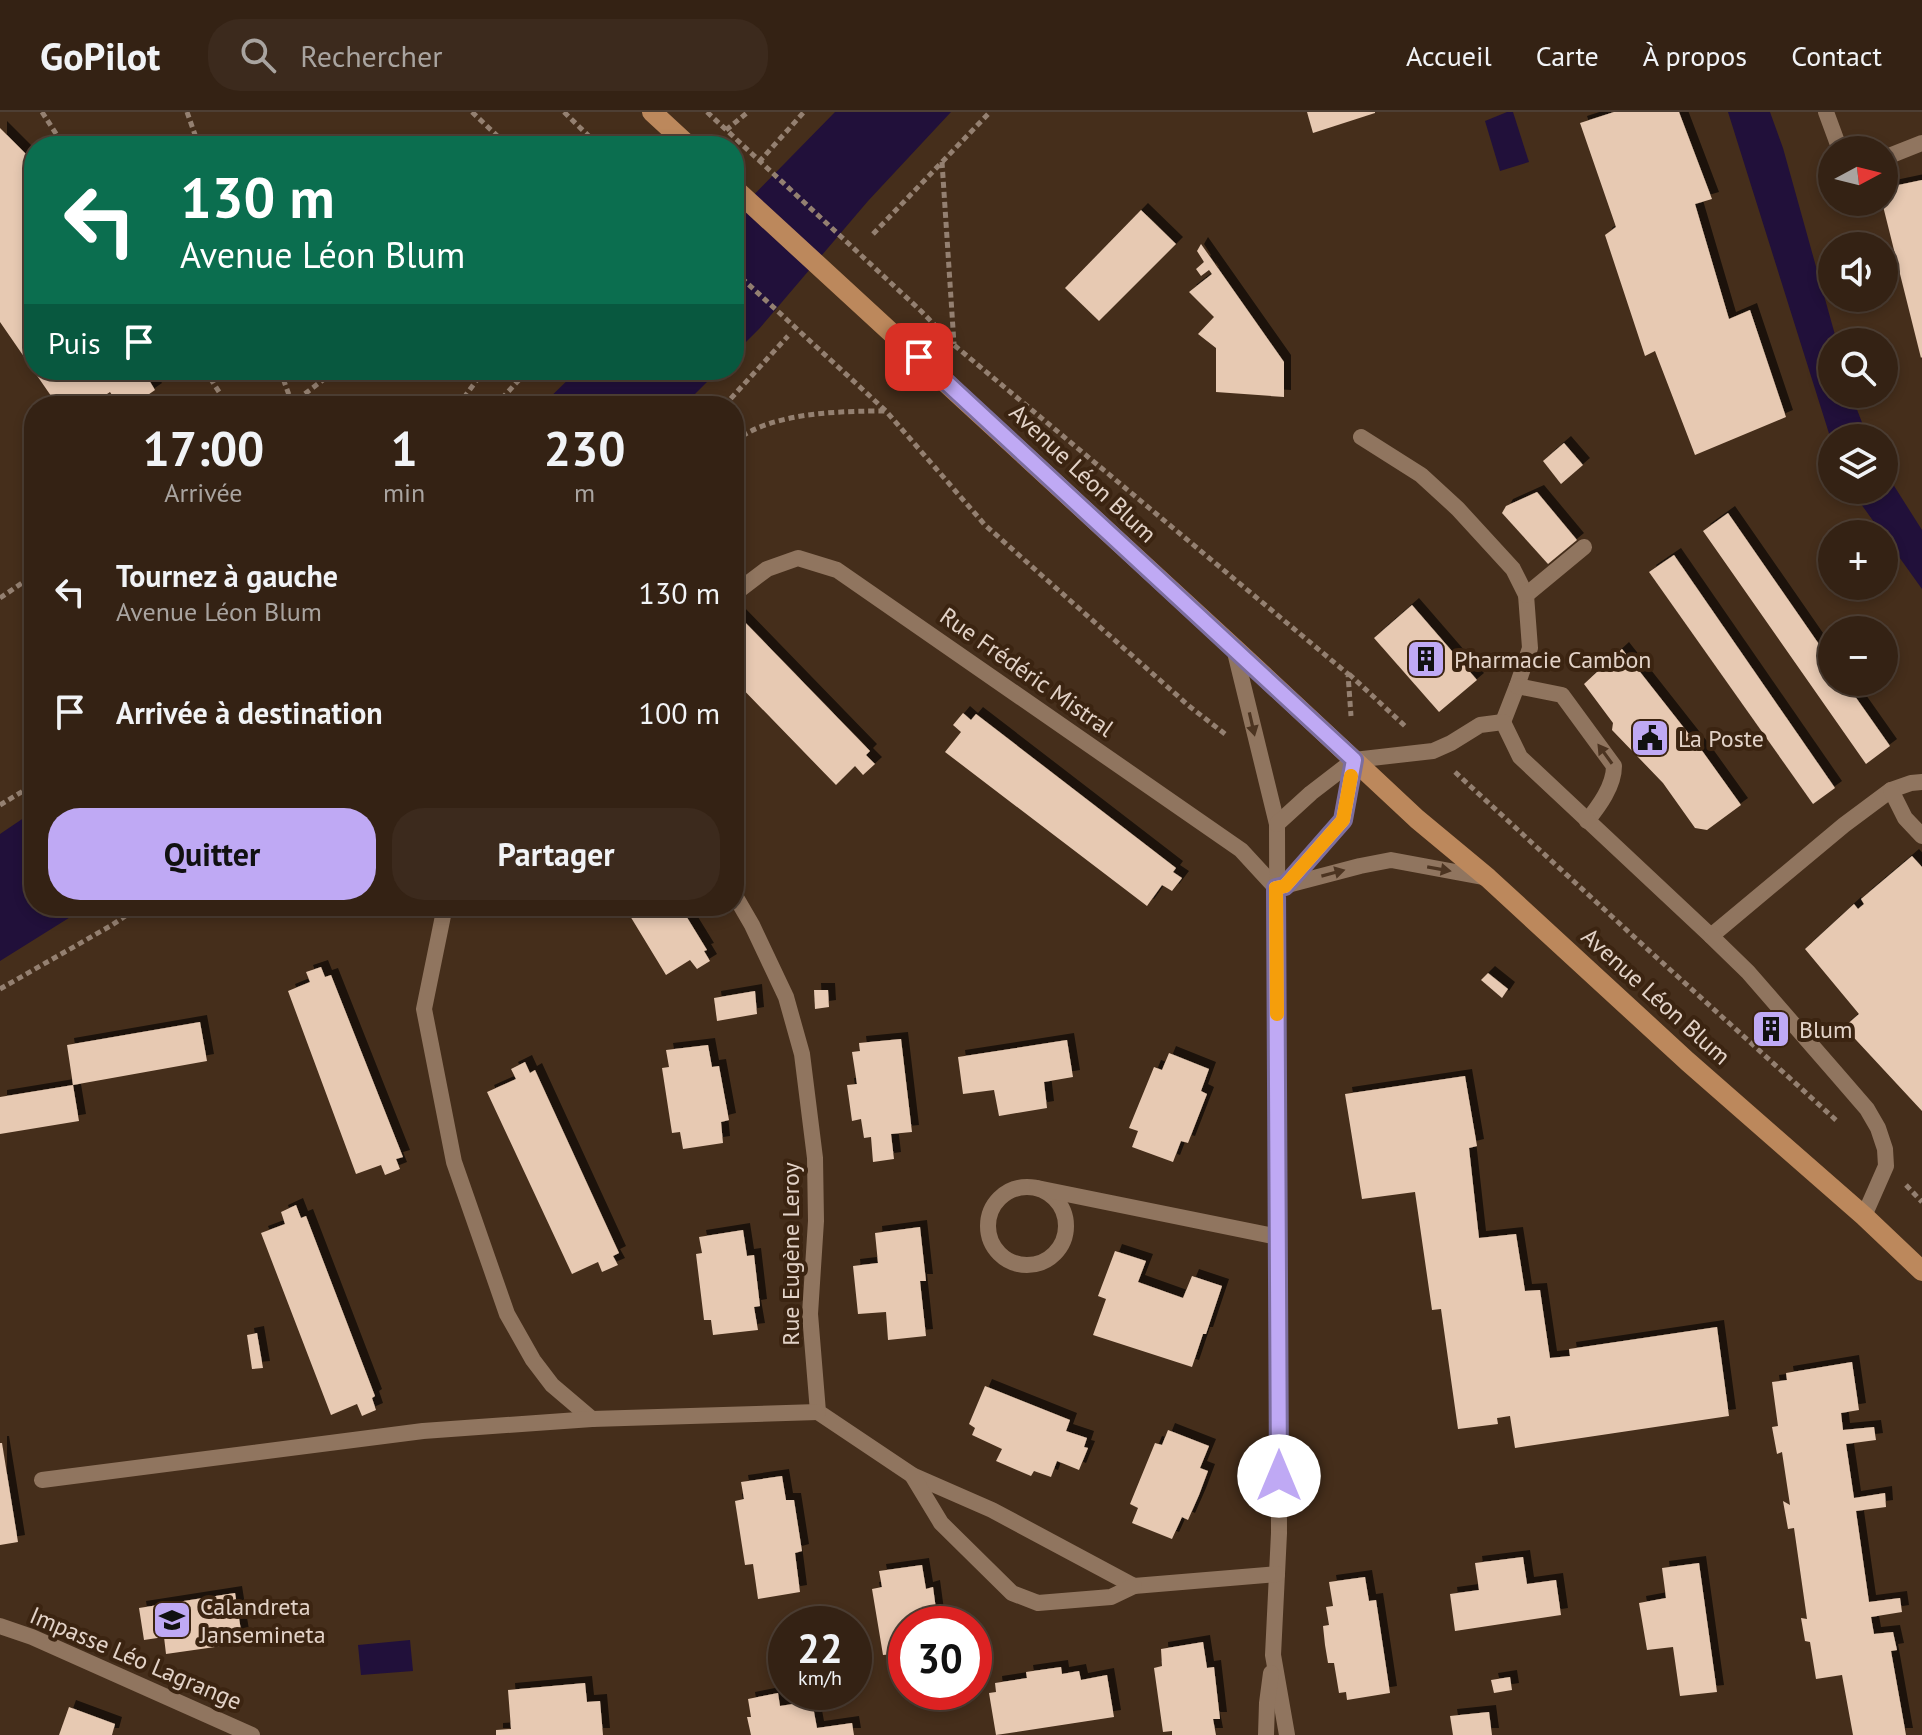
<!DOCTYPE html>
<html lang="fr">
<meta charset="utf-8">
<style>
body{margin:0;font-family:"PT Sans",sans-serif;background:#3c2a1d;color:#f1f3f6;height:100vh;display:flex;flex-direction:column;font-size:30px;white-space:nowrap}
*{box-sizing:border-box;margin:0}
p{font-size:26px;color:#a9a4a0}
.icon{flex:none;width:44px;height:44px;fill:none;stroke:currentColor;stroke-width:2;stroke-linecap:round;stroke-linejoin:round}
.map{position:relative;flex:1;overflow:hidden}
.sheet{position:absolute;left:24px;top:284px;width:720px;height:520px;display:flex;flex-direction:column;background:#342214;border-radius:32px;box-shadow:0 4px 12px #0003,0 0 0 2px #4e3f34}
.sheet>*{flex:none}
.hud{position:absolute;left:24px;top:24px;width:720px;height:244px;border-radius:32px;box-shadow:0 4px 12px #0003,0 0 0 2px #4e3f34;background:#0b6e4f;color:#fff;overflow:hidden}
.needle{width:52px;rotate:83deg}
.controls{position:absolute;left:1818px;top:24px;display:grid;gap:16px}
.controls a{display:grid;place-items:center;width:80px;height:80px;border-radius:50%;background:#342214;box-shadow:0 4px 12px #0003,0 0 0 2px #4e3f34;font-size:40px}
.speed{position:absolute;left:768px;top:1494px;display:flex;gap:16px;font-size:40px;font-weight:700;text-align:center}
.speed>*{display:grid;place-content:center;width:104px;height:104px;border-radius:50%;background:#342214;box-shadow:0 4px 12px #0003,0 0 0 2px #4e3f34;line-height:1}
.speed small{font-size:20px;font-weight:400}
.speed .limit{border:12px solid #d22;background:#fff;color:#111}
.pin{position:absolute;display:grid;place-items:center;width:68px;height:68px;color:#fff;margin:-34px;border-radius:16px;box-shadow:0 4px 12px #0006}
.me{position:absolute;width:88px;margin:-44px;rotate:0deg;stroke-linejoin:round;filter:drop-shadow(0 0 6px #0008)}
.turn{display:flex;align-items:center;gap:28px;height:168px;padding:0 24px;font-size:36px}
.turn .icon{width:104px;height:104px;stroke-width:2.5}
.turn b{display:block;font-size:56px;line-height:68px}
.then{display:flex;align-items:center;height:76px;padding:0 24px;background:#0003;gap:16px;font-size:30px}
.eta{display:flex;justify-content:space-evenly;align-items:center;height:136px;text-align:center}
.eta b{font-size:48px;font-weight:700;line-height:56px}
.action{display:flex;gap:16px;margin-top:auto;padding:16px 24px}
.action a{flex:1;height:92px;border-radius:32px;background:#bfa9f4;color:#111;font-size:32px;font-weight:700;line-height:92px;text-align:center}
.action a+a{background:#3c2a1d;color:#f1f3f6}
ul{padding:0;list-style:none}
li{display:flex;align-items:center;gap:24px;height:120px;padding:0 24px}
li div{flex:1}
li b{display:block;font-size:30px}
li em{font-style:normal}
header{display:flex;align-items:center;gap:48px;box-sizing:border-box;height:112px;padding:0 40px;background:#342214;border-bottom:2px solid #4e3f34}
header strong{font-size:38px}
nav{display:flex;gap:44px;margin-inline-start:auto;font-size:28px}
.search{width:560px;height:72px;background:#3c2a1d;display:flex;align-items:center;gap:20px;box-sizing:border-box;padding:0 28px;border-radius:32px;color:#a9a4a0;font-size:30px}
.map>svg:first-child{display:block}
.water{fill:#21103a}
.building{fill:#e7c9b2;filter:url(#shadow)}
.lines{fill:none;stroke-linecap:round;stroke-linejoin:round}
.path{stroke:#948071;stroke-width:5;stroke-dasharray:6 4;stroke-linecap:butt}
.lane{stroke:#90755f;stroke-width:16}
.street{stroke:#90755f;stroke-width:16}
.primary{stroke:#bc885c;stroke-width:20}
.oneway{fill:#4c3421}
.route-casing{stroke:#7c6e9f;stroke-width:20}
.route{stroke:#bfa9f4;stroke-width:14}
.slow{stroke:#f59e0b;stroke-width:14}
.labels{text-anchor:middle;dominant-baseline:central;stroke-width:8;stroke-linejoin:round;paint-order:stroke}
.street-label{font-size:24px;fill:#e3d3c8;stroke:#3b2411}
.poi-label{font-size:24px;fill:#e3d3c8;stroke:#3b2411;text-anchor:start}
</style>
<header>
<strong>GoPilot</strong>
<div class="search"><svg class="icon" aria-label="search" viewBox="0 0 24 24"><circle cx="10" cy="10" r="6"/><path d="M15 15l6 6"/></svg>Rechercher</div>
<nav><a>Accueil</a><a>Carte</a><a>À propos</a><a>Contact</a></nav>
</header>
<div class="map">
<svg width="1922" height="1623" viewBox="0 0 1922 1623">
<defs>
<filter id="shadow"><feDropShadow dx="7" dy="-7" stdDeviation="0" flood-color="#0009"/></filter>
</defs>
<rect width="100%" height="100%" fill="#452e1b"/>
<g class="water">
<path d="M835,0H951L868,89L759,217L734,242V103Z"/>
<path d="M1507,0H1513L1529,50L1500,59L1485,9Z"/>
<path d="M1728,0H1770L1783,36L1837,230H1832V282H1851L1868,326H1832V331Z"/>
<path d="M578,258H719L683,294H541Z"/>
<path d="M1884,358L1922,418V477L1861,392L1854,378H1884Z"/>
<path d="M34,699V794H88L0,849V722Z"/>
<path d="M410,1528L413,1559L361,1563L358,1533Z"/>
</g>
<g class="building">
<path d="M1307,0H1375V1L1313,21Z"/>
<path d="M1614,0H1679L1712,87L1695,92L1729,207L1750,198L1786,305L1695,343L1655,239L1645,244L1605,123L1616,115L1580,11Z"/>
<path d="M0,16L34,50V76L29,82L34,89V258H143L155,278L132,294H119L110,280L89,294H58L0,210Z"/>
<path d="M1922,68V245L1921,246L1882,90H1884V76Z"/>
<path d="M1141,98L1176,132L1099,209L1065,176Z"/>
<path d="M1201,132L1284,250V285L1216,280V236L1198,222L1214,205L1189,180L1212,162L1209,158L1201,164L1196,157L1204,150L1197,139Z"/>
<path d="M1564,331L1583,353L1561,372L1543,349Z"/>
<path d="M1537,380L1577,428L1548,452L1502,401L1506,394Z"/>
<path d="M1728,401L1832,551V570H1845L1890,634L1866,652L1703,419Z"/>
<path d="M1674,443L1835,676L1813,692L1649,460Z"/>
<path d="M1412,493L1477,568L1439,600L1374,526Z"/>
<path d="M736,501L870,639L866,643L875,652L863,663L855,654L836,673L734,568V503Z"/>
<path d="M1622,537L1703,640L1741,693L1707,718L1695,716L1663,671L1612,618L1613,611L1584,572Z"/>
<path d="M963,601L971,608L976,602L1176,756L1173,760L1182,766L1172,779L1162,773L1147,794L945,640L961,620L953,613Z"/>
<path d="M1912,744L1922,755V999L1844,915L1859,902L1805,837L1854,792L1858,797L1864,792L1861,787Z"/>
<path d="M624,794H680L707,838L704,839L710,849L697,857L690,848L666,863Z"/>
<path d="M321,855L325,865L331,863L403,1045L396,1047L400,1057L385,1063L381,1053L356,1062L288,879L310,870L306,860Z"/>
<path d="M1488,861L1508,877L1502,886L1481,868Z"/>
<path d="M814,878H828L829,895L815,897Z"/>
<path d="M755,879L757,902L717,909L714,886Z"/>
<path d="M1764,904L1784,921L1776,929L1757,911Z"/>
<path d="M200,910L207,949L73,973L79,1009L0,1022V985L73,973L67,933Z"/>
<path d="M901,927L912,1020L891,1022L894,1047L873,1050L871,1025L864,1026L861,1007L852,1009L847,973L857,972L852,940L860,939L859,931Z"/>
<path d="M1067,928L1073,965L1044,970L1047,996L999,1004L994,978L963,982L958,945Z"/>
<path d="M708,933L712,955L719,954L729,1008L721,1010L723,1031L683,1037L680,1020L672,1021L662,956L669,955L666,938Z"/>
<path d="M1169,941L1209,957L1201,979L1207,982L1188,1031L1181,1029L1173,1050L1132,1035L1138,1019L1129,1016L1154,955L1162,958Z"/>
<path d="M525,950L530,961L535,958L619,1141L613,1144L618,1153L602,1160L598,1150L572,1162L487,980L516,967L511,957Z"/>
<path d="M1465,964L1477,1034L1469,1036L1479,1126L1516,1122L1525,1179L1540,1178L1550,1246L1570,1244L1569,1237L1717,1215L1729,1304L1515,1336L1510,1304L1497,1306L1498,1312L1458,1317L1441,1197L1432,1198L1415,1080L1362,1087L1345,982Z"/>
<path d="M296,1093L301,1106L306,1104L375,1284L372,1286L376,1298L362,1304L357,1292L331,1303L261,1121L285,1112L281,1100Z"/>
<path d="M920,1115L926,1169H920L926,1224L888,1228L886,1200L858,1202L853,1154L878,1151L875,1121Z"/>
<path d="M743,1118L747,1144L754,1143L760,1194L754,1195L758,1218L713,1223L711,1208H704L696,1142L702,1141L699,1125Z"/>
<path d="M1115,1139L1146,1149L1138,1170L1183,1186L1192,1164L1222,1174L1206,1222H1203L1192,1255L1093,1223L1106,1187L1098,1184Z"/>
<path d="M257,1221L263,1256L252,1257L247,1223Z"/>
<path d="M1852,1250L1859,1298L1841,1301L1843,1318L1874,1315L1876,1328L1846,1332L1854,1386L1885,1381L1886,1395L1856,1399L1869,1490L1900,1486L1902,1500L1871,1505L1874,1522L1893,1520L1897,1538L1891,1539L1906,1623H1853L1842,1563L1816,1567L1810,1530L1805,1529L1801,1506L1807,1507L1794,1416L1788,1417L1783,1389L1790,1393L1782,1340L1777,1342L1772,1315L1778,1314L1772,1270L1787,1268L1786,1261Z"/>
<path d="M985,1274L1070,1308L1066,1319L1087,1326L1084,1335L1088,1336L1079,1358L1057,1349L1051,1365L1034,1359L1031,1364L996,1349L1002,1337L972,1323L975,1316L969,1312Z"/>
<path d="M1168,1318L1209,1334L1200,1356L1208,1359L1199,1383L1188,1408L1182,1405L1172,1427L1132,1411L1138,1396L1130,1392L1155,1331L1162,1333Z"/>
<path d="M0,1331H2L18,1430L0,1433Z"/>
<path d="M782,1364L786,1388H794L802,1439L795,1441L800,1480L758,1487L753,1452L745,1453L735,1389L744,1387L741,1370Z"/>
<path d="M1523,1445L1527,1472L1556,1468L1561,1503L1455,1519L1450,1482L1479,1478L1475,1451Z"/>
<path d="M1699,1451L1717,1580L1680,1584L1673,1535L1647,1538L1639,1491L1666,1486L1662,1456Z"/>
<path d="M922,1453L926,1477L933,1475L938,1512H906V1557L896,1559L893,1542L883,1543L872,1477L882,1475L879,1459Z"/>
<path d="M1365,1465L1369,1489L1376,1488L1390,1581L1347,1588L1346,1580L1339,1581L1334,1551H1328L1325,1533L1323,1514L1329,1513L1326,1495L1333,1494L1329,1470Z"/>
<path d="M235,1481L243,1531L166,1542L164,1525L144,1528L139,1496Z"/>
<path d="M1203,1530L1207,1556L1214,1555L1220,1607H1213L1216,1623H1172V1619L1163,1620L1154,1556L1162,1554L1161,1537Z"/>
<path d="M1061,1555L1062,1562L1079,1559L1081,1568L1107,1563L1114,1605L996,1623L989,1581L996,1580L995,1571L1027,1566L1026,1560Z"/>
<path d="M1510,1565L1512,1578L1494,1581L1491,1568Z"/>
<path d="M585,1571L587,1590L600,1589L603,1623H496V1618L511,1617L508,1578Z"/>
<path d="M778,1581L780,1594L812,1589L817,1616L852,1611L854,1623H751L747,1605H751L748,1587Z"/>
<path d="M69,1595L115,1612L112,1623H59Z"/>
<path d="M1489,1600L1492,1623H1453L1450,1604Z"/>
</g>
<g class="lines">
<g class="path">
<path d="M42,0L64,34"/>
<path d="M187,0L199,34"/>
<path d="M472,0L508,34"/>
<path d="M564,0L599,34"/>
<path d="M707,0L921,199L954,233L1348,562L1351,604"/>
<path d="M726,18L748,0"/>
<path d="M759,50L804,0"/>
<path d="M942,50L954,232"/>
<path d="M873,122L990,0"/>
<path d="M734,159L886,299L985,413L1189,594L1225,622"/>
<path d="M205,258L228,294"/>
<path d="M280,258L293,294"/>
<path d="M289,294L336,258"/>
<path d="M458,294L484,258"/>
<path d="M495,294L528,258"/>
<path d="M724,294L788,224"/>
<path d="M734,330C770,300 841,299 886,299"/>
<path d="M0,486L34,463"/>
<path d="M1349,562L1406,615"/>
<path d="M1455,660L1644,834L1837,1009"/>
<path d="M32,674C28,654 24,643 34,625"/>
<path d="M0,693L33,673"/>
<path d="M0,877L112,813L140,794"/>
<path d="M1906,1073L1922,1090"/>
</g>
<g class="lane">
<path d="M1826,0L1840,38"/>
<path d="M1884,46L1922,31"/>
<path d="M1361,325L1421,363L1458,397L1513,457L1526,483L1530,536L1517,574L1503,610"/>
<path d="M1526,483L1584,435"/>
<path d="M1517,574L1562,583L1614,654C1614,674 1599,694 1587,709"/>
<path d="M1354,648L1433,639L1451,631L1480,613L1503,610L1520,645L1711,824L1844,713L1891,678L1911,671L1922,670"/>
<path d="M1891,678L1905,706L1922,724"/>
<path d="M1711,824L1748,860L1835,960L1867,997L1878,1016L1885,1037L1886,1054L1864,1104"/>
</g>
<g class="street">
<path d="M734,482L767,457L798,446L837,458L1241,738L1276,776"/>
<path d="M1234,536L1277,712L1279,1421L1273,1543L1287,1623"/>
<path d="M1277,712L1311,681L1354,648"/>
<path d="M1285,774L1343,708L1354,648"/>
<path d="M1276,776L1360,754L1391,748L1488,766"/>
<path d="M734,782L752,813L786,885L802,942L815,1046L816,1109L810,1202L818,1300L912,1363L992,1398L1134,1474L1277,1462"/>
<path d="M445,794L424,897L454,1050L507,1202L533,1248L552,1273L592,1307"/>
<circle cx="1027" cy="1114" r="39"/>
<path d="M1037,1076L1278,1125"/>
<path d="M912,1363L941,1411L1012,1481L1038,1491L1111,1485L1134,1474"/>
<path d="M42,1368L423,1319L592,1307L818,1300"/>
<path d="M0,1514L32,1525L252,1623"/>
<path d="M1266,1623L1267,1591L1271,1561"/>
</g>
<g class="primary">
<path d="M652,0L689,34"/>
<path d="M734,76L1234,536L1417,707L1488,766L1687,949L1864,1104L1922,1159"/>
</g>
</g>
<defs><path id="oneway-solid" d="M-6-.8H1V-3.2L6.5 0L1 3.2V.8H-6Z" transform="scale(2)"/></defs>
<g class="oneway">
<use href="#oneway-solid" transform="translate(1252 612) rotate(77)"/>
<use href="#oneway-solid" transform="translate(1605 642) rotate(-126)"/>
<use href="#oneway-solid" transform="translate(1439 757) rotate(10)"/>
<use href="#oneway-solid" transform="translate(1333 761) rotate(-15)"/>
</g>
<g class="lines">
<defs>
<path id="route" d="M919,245L1354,648L1343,708L1285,774L1276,776L1279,1364"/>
</defs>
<use href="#route" class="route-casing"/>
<use href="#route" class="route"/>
<path class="slow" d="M1277,902L1276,776L1285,774L1343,708L1351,664"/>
</g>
<defs>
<symbol id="building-square" viewBox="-11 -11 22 22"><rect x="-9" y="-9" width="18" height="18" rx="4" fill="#bfa9f4" stroke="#3b2411"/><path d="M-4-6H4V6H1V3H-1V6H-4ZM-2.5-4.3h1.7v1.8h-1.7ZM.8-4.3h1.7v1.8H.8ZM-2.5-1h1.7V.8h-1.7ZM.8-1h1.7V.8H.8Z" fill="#111"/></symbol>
<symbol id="civic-square" viewBox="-11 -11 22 22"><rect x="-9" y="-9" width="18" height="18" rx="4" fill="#bfa9f4" stroke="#3b2411"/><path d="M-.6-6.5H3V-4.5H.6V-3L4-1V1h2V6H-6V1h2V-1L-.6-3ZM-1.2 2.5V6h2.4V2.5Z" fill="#111"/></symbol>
<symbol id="school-square" viewBox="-11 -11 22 22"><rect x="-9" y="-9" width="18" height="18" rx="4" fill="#bfa9f4" stroke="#3b2411"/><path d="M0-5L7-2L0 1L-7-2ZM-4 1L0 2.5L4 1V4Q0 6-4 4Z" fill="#111"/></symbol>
</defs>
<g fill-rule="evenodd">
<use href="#building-square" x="1404" y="525" width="44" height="44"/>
<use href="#civic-square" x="1628" y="604" width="44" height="44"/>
<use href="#building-square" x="1749" y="895" width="44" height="44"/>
<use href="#school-square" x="150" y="1486" width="44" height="44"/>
</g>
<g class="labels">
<g class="street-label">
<text transform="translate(1083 361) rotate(43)">Avenue Léon Blum</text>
<text transform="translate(1027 560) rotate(35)">Rue Frédéric Mistral</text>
<text transform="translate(1656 884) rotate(42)">Avenue Léon Blum</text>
<text transform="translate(790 1142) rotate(-90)">Rue Eugène Leroy</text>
<text transform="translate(136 1546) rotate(23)">Impasse Léo Lagrange</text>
</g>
<g class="poi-label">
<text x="1454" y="547">Pharmacie Cambon</text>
<text x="1678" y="626">La Poste</text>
<text x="1799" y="917">Blum</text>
<text x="200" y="1494">Calandreta<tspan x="200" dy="28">Jansemineta</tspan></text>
</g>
</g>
</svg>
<div class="controls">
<a><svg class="needle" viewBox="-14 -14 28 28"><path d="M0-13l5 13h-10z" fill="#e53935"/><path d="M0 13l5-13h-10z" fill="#a9a4a0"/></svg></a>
<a><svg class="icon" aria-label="sound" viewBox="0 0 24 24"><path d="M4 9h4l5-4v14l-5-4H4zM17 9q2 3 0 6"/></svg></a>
<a><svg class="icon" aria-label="search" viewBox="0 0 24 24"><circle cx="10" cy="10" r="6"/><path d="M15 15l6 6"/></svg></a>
<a><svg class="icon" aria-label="layers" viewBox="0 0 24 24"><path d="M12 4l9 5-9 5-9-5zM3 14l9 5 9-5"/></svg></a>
<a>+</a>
<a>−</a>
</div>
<div class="speed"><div>22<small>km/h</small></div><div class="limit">30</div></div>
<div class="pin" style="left:919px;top:245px;background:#d93025"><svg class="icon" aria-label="arrive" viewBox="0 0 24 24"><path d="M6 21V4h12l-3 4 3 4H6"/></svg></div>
<svg class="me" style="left:1279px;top:1364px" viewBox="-20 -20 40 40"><circle r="19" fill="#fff"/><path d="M0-13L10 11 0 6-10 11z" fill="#bfa9f4"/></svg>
<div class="hud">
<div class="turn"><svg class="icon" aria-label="left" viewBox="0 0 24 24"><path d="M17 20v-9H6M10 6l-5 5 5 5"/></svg><div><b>130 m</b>Avenue Léon Blum</div></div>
<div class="then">Puis<svg class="icon" aria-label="arrive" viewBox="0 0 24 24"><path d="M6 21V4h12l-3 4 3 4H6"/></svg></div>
</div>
<section class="sheet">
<div class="eta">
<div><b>17:00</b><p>Arrivée</p></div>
<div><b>1</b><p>min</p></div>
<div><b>230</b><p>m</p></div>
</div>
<ul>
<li><svg class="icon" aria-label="left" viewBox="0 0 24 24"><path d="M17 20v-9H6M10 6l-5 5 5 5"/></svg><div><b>Tournez à gauche</b><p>Avenue Léon Blum</p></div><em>130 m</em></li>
<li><svg class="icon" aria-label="arrive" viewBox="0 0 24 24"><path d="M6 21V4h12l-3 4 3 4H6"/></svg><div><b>Arrivée à destination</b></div><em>100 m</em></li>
</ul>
<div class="action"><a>Quitter</a><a>Partager</a></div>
</section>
</div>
